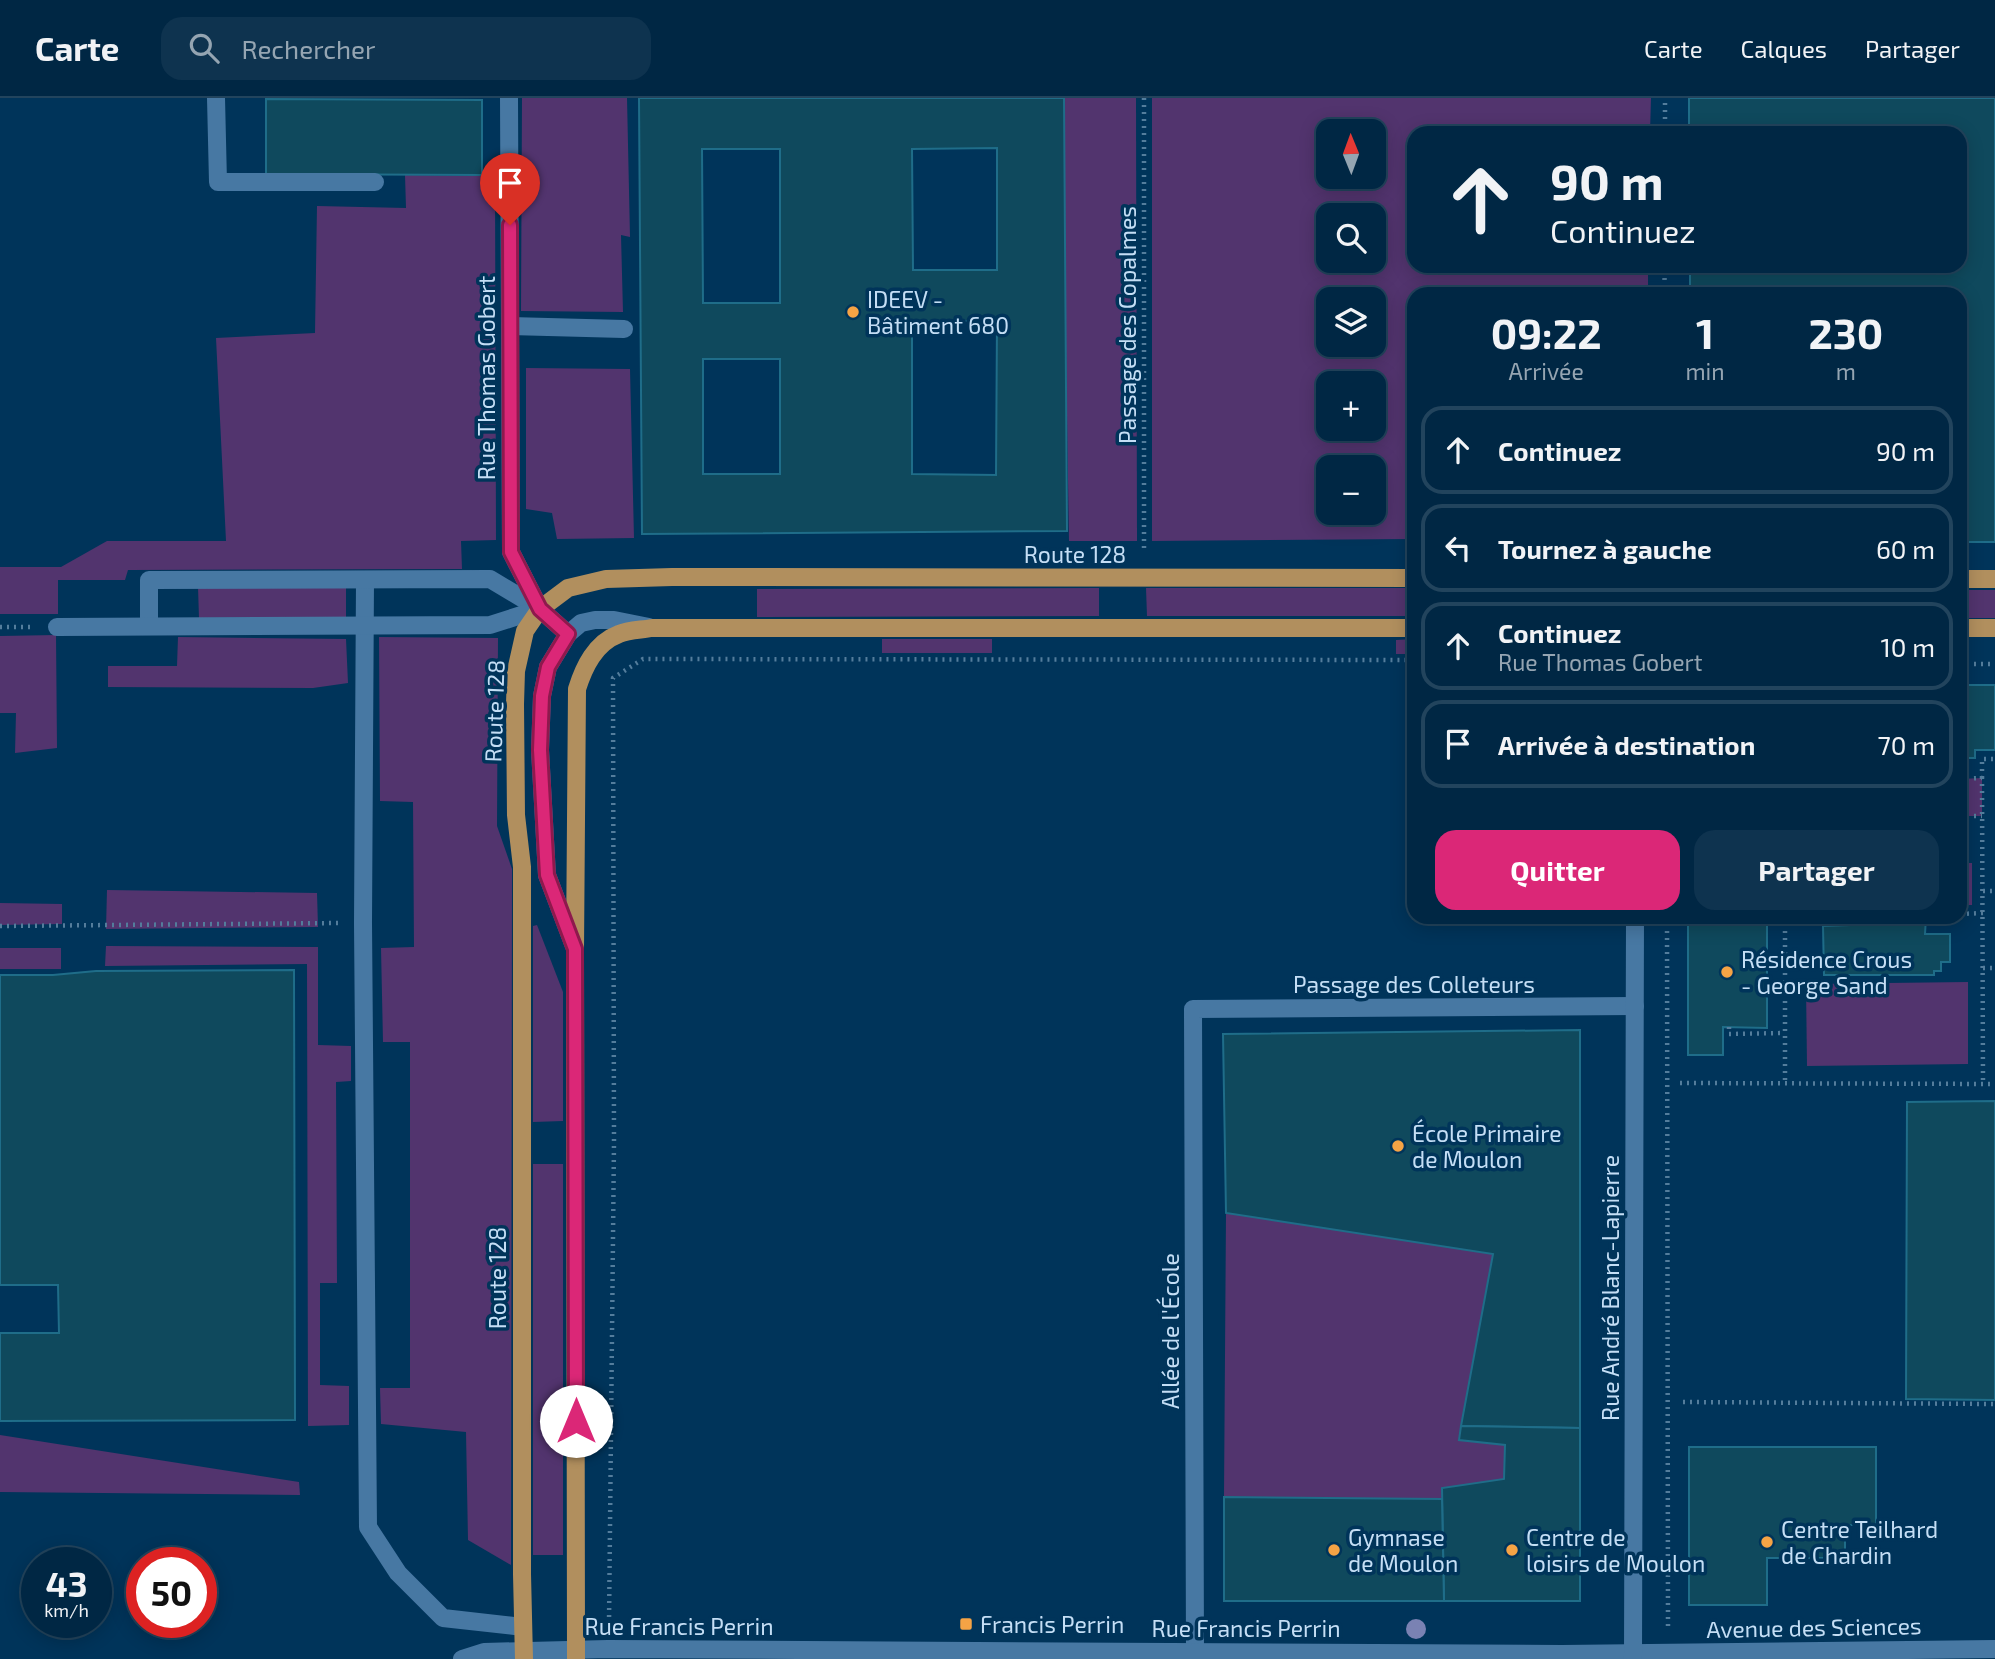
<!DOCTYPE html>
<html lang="fr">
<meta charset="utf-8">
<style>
body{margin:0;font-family:"Exo 2",sans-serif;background:#0e334f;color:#f1f3f6;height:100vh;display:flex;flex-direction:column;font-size:26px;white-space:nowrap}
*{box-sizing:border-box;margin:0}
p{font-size:23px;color:#95a5b2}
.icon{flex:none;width:38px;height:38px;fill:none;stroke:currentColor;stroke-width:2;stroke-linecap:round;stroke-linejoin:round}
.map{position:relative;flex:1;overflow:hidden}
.drawer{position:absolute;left:1407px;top:189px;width:560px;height:637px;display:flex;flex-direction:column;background:#002744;border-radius:21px;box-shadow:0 4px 18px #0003,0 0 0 2px #22445d}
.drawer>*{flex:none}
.banner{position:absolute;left:1407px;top:28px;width:560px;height:147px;border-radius:21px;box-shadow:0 4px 18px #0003,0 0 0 2px #22445d;background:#002744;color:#f1f3f6;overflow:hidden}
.needle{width:46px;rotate:359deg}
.tools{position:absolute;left:1316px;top:21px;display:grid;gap:14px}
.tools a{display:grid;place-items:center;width:70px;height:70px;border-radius:14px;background:#002744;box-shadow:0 4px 18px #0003,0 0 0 2px #22445d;font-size:35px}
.speed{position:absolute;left:21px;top:1449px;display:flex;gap:14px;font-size:35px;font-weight:700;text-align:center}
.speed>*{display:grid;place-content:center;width:91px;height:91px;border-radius:50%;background:#002744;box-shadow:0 4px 18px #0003,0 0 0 2px #22445d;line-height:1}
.speed small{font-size:18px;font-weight:400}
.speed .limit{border:10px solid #d22;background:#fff;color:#111}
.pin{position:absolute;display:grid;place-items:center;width:60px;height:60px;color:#fff;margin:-72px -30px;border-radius:50% 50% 50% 0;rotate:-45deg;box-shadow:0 0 7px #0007}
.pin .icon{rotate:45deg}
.me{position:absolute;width:77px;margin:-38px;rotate:0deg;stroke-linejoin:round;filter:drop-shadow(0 0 5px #0008)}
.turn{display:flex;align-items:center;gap:24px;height:147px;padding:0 28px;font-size:32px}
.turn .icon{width:91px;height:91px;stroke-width:2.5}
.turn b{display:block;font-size:49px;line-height:60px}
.eta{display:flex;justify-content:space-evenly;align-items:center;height:119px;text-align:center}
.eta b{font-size:42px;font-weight:700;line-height:49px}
.primary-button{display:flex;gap:14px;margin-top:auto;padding:14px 28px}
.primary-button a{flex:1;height:80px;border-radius:21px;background:#db2777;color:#fff;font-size:28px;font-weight:700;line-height:80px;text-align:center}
.primary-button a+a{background:#0e334f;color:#f1f3f6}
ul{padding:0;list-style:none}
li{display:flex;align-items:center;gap:21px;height:88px;margin:0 14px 10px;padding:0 14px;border:4px solid #22445d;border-radius:21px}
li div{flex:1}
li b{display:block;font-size:26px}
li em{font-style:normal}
header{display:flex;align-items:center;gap:42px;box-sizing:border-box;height:98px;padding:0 35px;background:#002744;border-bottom:2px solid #22445d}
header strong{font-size:33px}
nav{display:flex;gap:38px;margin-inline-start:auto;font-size:24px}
.search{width:490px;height:63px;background:#0e334f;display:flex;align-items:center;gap:18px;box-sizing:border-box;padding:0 24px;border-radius:21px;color:#95a5b2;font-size:26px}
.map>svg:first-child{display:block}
.green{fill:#52346e;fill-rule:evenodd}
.building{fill:#0f495d;stroke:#1f6d89;stroke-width:2;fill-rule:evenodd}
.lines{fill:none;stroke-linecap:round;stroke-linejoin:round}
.path{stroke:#547d9c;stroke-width:4.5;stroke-dasharray:2 5;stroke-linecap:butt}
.minor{stroke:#4778a3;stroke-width:18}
.major{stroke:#b18f5e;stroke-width:18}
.tree{fill:#7a82b3}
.route-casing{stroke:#8e194d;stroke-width:18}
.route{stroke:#db2777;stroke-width:12}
.poi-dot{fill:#f5a345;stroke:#00345a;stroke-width:2.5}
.labels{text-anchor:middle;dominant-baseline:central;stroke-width:7;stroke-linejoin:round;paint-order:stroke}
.poi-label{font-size:23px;fill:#c4def5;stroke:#00345a;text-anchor:start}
.street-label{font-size:23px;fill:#c4def5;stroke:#00345a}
</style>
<header>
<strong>Carte</strong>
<div class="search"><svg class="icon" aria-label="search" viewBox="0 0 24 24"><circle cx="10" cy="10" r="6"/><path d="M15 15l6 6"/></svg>Rechercher</div>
<nav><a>Carte</a><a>Calques</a><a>Partager</a></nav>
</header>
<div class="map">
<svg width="1995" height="1561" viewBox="0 0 1995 1561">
<rect width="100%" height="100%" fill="#00345a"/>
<g class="green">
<path d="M522,0H627L630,139L621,137L623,214L521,213Z"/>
<path d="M1062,0H1136L1137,443H1069Z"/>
<path d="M1152,0H1651L1650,35H1414V168H1648V196H1414V441L1152,443ZM1328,33H1374V79H1328ZM1328,117H1374V163H1328ZM1328,201H1374V247H1328ZM1328,285H1374V331H1328ZM1328,369H1374V415H1328Z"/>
<path d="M405,77L495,78L496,442L461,443L462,471L128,472L125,482H58V516H0V469H61L107,443H226L216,240L315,235L317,108L406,110Z"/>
<path d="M526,270L630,271L634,440L557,441L552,415L526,411Z"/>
<path d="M346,488V519L199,520L198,489Z"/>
<path d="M1099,490V518L757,519V491Z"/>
<path d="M1146,490H1414V518H1147Z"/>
<rect x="1960" y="492" width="35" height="28"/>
<path d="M56,537L57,650L15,655L16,615H0V538Z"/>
<path d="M178,539L346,541L348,585L313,590L108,589V568H177Z"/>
<path d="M379,539L498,540L497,728L512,771L511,1467L468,1442L466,1334L381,1326L380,1290H410V944H383L381,850L414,849L413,704L380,703Z"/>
<rect x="882" y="541" width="110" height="14"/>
<path d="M1414,541V556H1396V542Z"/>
<path d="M1982,680V718H1960V681Z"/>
<rect x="1960" y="765" width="12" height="42"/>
<path d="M107,792L317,795L318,829L106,831Z"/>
<path d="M0,805L62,806V826L0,827Z"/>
<path d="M537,827L563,894V1023L533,1024V828Z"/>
<path d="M106,848L318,849V947L351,948V983L336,984L337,1185H320V1287L349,1288V1327L308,1328L307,866L105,868Z"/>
<rect x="0" y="850" width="61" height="21"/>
<path d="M1968,884V966L1807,968L1806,886Z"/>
<rect x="533" y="1066" width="30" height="391"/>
<path d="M1226,1115L1493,1156L1459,1342L1505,1347L1504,1381L1443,1390L1442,1401L1224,1399Z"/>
<path d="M0,1337L299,1384L300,1397L0,1394Z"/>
</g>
<g class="building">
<path d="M639,0H1064L1067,433L642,436ZM997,50V172H913L912,51ZM702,51H780V205H703ZM912,223H997L996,377L912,376ZM703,261H780V376H703Z"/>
<path d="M1689,0H1995V444H1960V196H1690V168H1960V35H1689Z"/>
<path d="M266,1L482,2V77L266,76Z"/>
<path d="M1960,587H1995V652H1975V660H1960Z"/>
<path d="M1688,819H1767V930L1723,929V957H1688Z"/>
<path d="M1850,819H1926L1925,836H1950V864H1941V873H1934V877H1824L1823,828L1850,827Z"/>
<path d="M294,872L295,1322L0,1323V1235H59L58,1187H0V877H53L96,873Z"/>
<path d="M1580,932V1330L1461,1328L1493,1156L1226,1115L1223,936Z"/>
<path d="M1995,1003V1302L1906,1301L1907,1004Z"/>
<path d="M1461,1328L1580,1330V1503H1444L1442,1390L1504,1381L1505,1347L1459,1342Z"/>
<path d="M1689,1349H1876V1427H1845V1460H1767V1507H1689Z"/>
<path d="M1224,1399L1442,1401L1444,1503H1224Z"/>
</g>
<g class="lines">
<g class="path">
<path d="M1144,0V454"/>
<path d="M1665,35V0"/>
<path d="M1664,196L1665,168"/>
<path d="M0,529H31"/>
<path d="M1960,566H1995"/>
<path d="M1982,680V661H1995"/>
<path d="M1960,681L1982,680L1983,986"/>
<path d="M1960,718H1982"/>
<path d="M1983,793H1995"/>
<path d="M1960,816L1983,815"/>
<path d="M1667,819L1668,1529"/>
<path d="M1785,819V986"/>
<path d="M1785,820L1802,819"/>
<path d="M0,828L339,825"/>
<path d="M1983,870H1995"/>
<path d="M1729,929V936L1785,935"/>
<path d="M1680,985L1995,986"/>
<path d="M1683,1304L1995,1306"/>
<path d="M609,1526L614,1044L613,580L643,561L1414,562"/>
</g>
<g class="minor">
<path d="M216,0L218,84H375"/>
<path d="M509,0L511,454L540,511"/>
<path d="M510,228L624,231"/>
<path d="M365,482L363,825L368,1429L398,1475L443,1520L523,1529"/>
<path d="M149,528V482L490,481L540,511L568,536"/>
<path d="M57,529L490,527L540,511"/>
<path d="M574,848L547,777L540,652L542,598L548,569L568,536L581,525L595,522H614L649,529"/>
<path d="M1195,1555L1193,911L1635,908"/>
<path d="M462,1561L484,1554L608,1551L1562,1556L1995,1551"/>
<path d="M1633,1561L1635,819"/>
</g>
<g class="major">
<path d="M1960,481H1995"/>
<path d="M1960,530H1995"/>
<path d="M524,1561L522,1476V769L516,717L515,606L516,573L525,533L540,511L568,490L606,481L672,479L1414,480"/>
<path d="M576,1561L575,851L577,591C584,569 595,545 619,536C628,532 641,532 652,530H1414"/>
</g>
</g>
<circle class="tree" cx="1416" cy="1531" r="10"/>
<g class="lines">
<defs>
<path id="route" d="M510,127L511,454L540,511L568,536L548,569L542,598L540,652L547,777L575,851L576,1323"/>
</defs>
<use href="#route" class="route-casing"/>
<use href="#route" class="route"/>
</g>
<g class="poi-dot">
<circle cx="853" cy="214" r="7"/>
<circle cx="1727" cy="874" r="7"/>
<circle cx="1398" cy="1048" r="7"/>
<circle cx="1767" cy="1444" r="7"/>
<circle cx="1334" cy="1452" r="7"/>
<circle cx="1512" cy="1452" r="7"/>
<rect x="959" y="1519" width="14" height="14" rx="3.5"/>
</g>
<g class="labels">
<g class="poi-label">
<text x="867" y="201">IDEEV -<tspan x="867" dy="26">Bâtiment 680</tspan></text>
<text x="1741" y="861">Résidence Crous<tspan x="1741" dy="26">- George Sand</tspan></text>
<text x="1412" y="1035">École Primaire<tspan x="1412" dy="26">de Moulon</tspan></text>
<text x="1781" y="1431">Centre Teilhard<tspan x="1781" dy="26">de Chardin</tspan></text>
<text x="1348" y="1439">Gymnase<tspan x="1348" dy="26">de Moulon</tspan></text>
<text x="1526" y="1439">Centre de<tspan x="1526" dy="26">loisirs de Moulon</tspan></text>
<text x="980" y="1526">Francis Perrin</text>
</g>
<g class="street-label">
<text transform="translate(1127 227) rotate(-90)">Passage des Copalmes</text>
<text transform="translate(486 280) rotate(-90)">Rue Thomas Gobert</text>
<text x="1075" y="456">Route 128</text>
<text transform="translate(494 613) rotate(-88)">Route 128</text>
<text x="1414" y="886">Passage des Colleteurs</text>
<text transform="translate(497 1180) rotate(-90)">Route 128</text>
<text transform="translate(1610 1190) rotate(-90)">Rue André Blanc-Lapierre</text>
<text transform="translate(1170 1233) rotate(-90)">Allée de l'École</text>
<text x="679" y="1528">Rue Francis Perrin</text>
<text transform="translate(1814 1529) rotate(-1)">Avenue des Sciences</text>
<text x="1246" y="1530">Rue Francis Perrin</text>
</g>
</g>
</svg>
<div class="tools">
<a><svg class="needle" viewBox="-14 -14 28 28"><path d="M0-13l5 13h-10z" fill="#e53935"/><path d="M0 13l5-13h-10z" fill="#95a5b2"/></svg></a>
<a><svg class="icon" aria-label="search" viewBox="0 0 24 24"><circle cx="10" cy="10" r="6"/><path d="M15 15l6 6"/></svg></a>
<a><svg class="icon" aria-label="layers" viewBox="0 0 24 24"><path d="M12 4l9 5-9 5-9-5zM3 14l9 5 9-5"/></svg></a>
<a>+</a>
<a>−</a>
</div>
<div class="speed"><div>43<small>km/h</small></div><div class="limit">50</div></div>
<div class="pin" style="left:510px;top:127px;background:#d93025"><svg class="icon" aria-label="arrive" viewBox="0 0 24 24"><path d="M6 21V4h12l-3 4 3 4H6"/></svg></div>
<svg class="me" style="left:576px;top:1323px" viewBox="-20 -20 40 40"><circle r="19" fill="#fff"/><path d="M0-13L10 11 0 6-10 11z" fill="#db2777"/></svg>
<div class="banner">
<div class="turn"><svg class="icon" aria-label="ahead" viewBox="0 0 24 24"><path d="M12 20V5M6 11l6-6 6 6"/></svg><div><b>90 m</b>Continuez</div></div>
</div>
<section class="drawer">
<div class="eta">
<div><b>09:22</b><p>Arrivée</p></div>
<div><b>1</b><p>min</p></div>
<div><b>230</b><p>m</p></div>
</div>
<ul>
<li><svg class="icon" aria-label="ahead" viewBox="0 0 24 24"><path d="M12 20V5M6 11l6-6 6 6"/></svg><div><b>Continuez</b></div><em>90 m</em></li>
<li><svg class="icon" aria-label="left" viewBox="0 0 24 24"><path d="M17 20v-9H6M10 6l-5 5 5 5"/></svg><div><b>Tournez à gauche</b></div><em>60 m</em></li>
<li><svg class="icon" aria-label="ahead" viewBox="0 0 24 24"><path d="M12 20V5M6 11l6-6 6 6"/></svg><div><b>Continuez</b><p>Rue Thomas Gobert</p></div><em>10 m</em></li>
<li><svg class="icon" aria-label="arrive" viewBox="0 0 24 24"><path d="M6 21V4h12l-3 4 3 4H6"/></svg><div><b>Arrivée à destination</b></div><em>70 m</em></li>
</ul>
<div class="primary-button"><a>Quitter</a><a>Partager</a></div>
</section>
</div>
